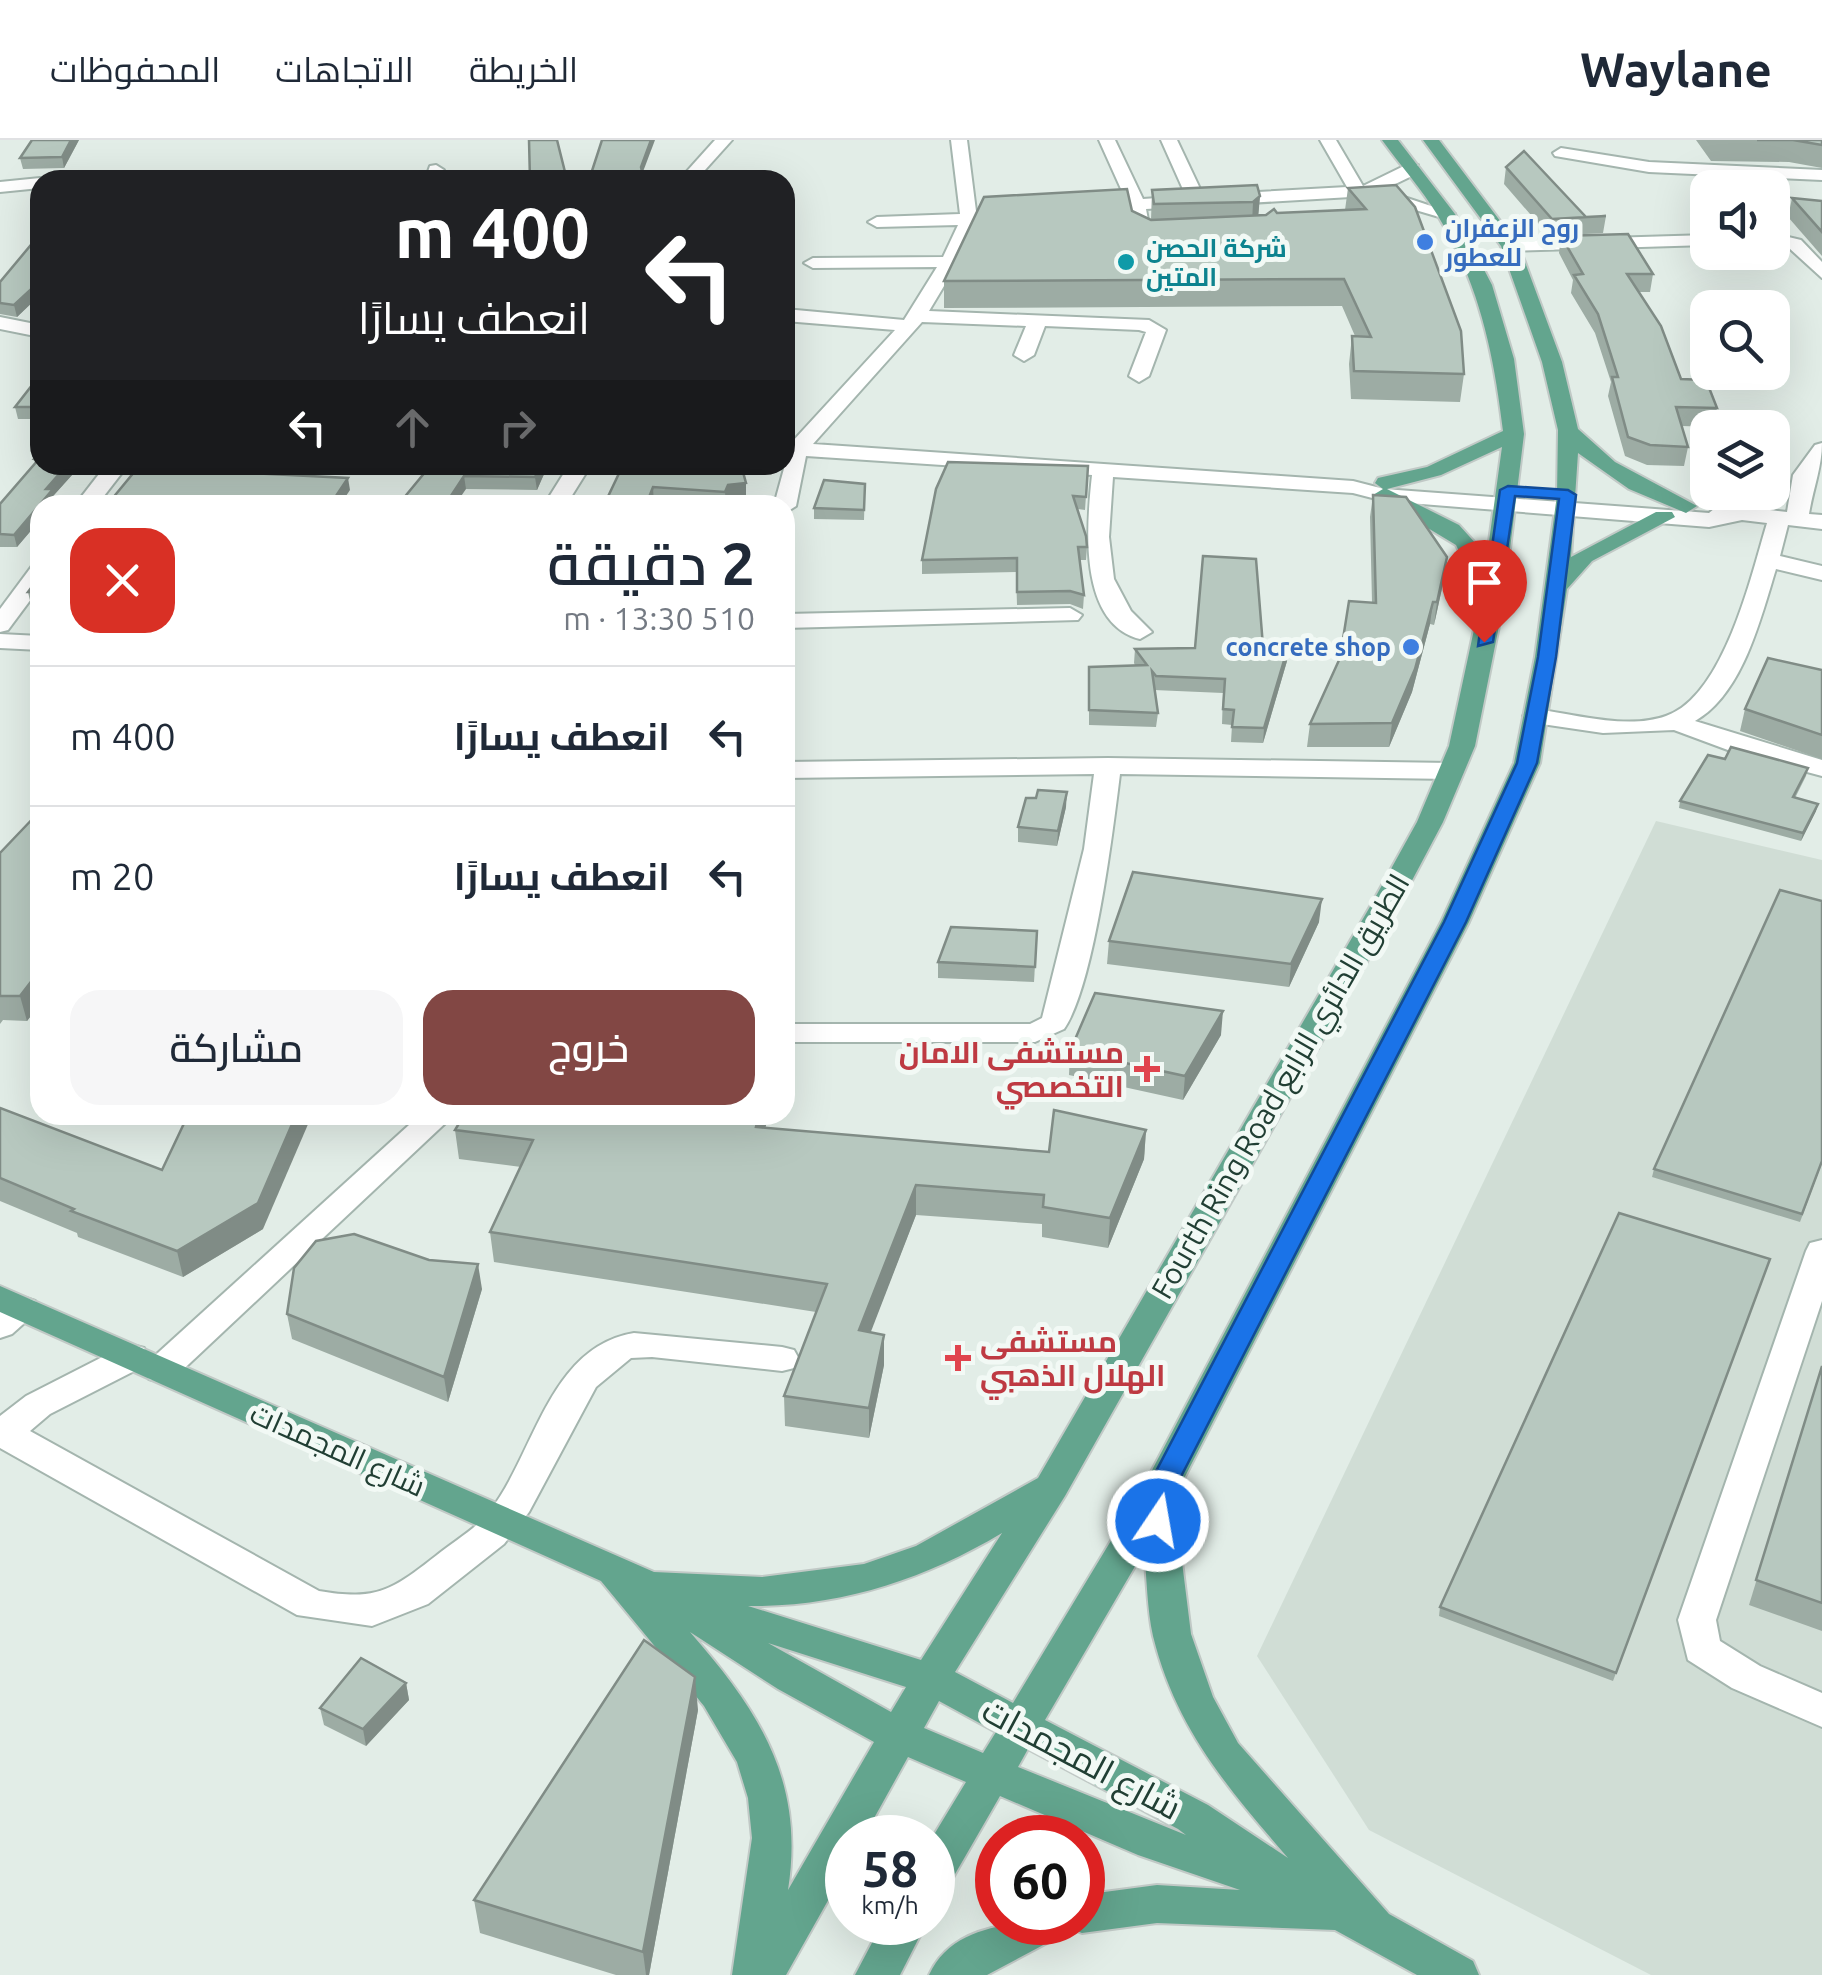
<!DOCTYPE html>
<html lang="ar">
<meta charset="utf-8">
<style>
body{margin:0;font-family:Ubuntu,Cairo,sans-serif;background:#f6f6f7;color:#1f2937;direction:rtl;height:100vh;display:flex;flex-direction:column;font-size:38px;white-space:nowrap}
*{box-sizing:border-box;margin:0}
p{font-size:32px;color:#747a83}
.icon{flex:none;width:55px;height:55px;fill:none;stroke:currentColor;stroke-width:2;stroke-linecap:round;stroke-linejoin:round}
.map{position:relative;flex:1;overflow:hidden;direction:ltr}
.panel{position:absolute;left:30px;top:355px;width:765px;height:630px;display:flex;flex-direction:column;background:#fff;border-radius:30px;box-shadow:0 10px 40px #0002;direction:rtl}
.panel>*{flex:none}
.guide{position:absolute;left:30px;top:30px;width:765px;height:305px;border-radius:30px;box-shadow:0 10px 40px #0002;direction:rtl;background:#202124;color:#fff;overflow:hidden}
.fabs{position:absolute;left:1690px;top:30px;display:grid;gap:20px}
.fabs a{display:grid;place-items:center;width:100px;height:100px;border-radius:20px;background:#fff;box-shadow:0 10px 40px #0002;font-size:50px}
.speed{position:absolute;left:825px;top:1675px;display:flex;gap:20px;font-size:50px;font-weight:700;text-align:center}
.speed>*{display:grid;place-content:center;width:130px;height:130px;border-radius:50%;background:#fff;box-shadow:0 10px 40px #0002;line-height:1}
.speed small{font-size:25px;font-weight:400}
.speed .limit{border:15px solid #d22;background:#fff;color:#111}
.pin{position:absolute;display:grid;place-items:center;width:85px;height:85px;color:#fff;margin:-102px -42px;border-radius:50% 50% 50% 0;rotate:-45deg;box-shadow:0 0 10px #0007}
.pin .icon{rotate:45deg}
.me{position:absolute;width:110px;margin:-55px;rotate:12deg;stroke-linejoin:round;filter:drop-shadow(0 0 8px #0008)}
.turn{display:flex;align-items:center;gap:35px;height:210px;padding:0 40px;font-size:45px}
.turn .icon{width:130px;height:130px;stroke-width:2.5}
.turn b{display:block;font-size:70px;line-height:85px}
.lanes{display:flex;align-items:center;height:95px;padding:0 40px;background:#0003;justify-content:center;gap:50px;direction:ltr}
.lanes .off{opacity:.35}
.round{display:grid;place-items:center;flex:none;width:105px;height:105px;border-radius:30px;background:#f6f6f7}
.summary{display:flex;align-items:center;justify-content:space-between;height:170px;padding:0 40px}
h1{font-size:60px;font-weight:600;line-height:75px}
.action{display:flex;gap:20px;margin-top:auto;padding:20px 40px}
.action a{flex:1;height:115px;border-radius:30px;background:#824744;color:#fff;font-size:40px;font-weight:600;line-height:115px;text-align:center}
.action a+a{background:#f6f6f7;color:#1f2937}
ul{padding:0;list-style:none}
li{display:flex;align-items:center;gap:30px;height:140px;padding:0 40px;border-top:2px solid #e0e1e3}
li div{flex:1}
li b{display:block;font-size:38px}
li em{font-style:normal}
header{display:flex;align-items:center;gap:60px;box-sizing:border-box;height:140px;padding:0 50px;background:#fff;border-bottom:2px solid #e0e1e3}
header strong{font-size:48px}
nav{display:flex;gap:55px;margin-inline-start:auto;font-size:35px}
.map>svg:first-child{display:block}
.built{fill:#d0ddd5}
.lines{fill:none;stroke-linecap:round;stroke-linejoin:round}
.minor-casing{stroke:#a4b5ae;stroke-width:4}
.major-casing{stroke:#c1c9c6;stroke-width:4}
.minor{fill:#fff;fill-rule:evenodd}
.major{fill:#63a58e;fill-rule:evenodd}
.wall{fill:#9daca4}
.shaded-wall{fill:#808c86}
.building{fill:#b7c8bf;stroke:#808c86;stroke-width:2.5}
.route{fill:#1a73e8;stroke:#114b97;stroke-width:2.5}
.shop-dot{fill:#3f7fe0;stroke:#f2f9f5;stroke-width:4}
.culture-dot{fill:#0f9aa8;stroke:#f2f9f5;stroke-width:4}
.health-dot{fill:#e0444e;stroke:#f2f9f5;stroke-width:4}
.labels{text-anchor:middle;dominant-baseline:central;stroke-width:10;stroke-linejoin:round;paint-order:stroke}
.far-shop-label{font-size:25px;font-weight:bold;fill:#366cbe;stroke:#f2f9f5;text-anchor:start}
.far-culture-label{font-size:25px;font-weight:bold;fill:#0d838f;stroke:#f2f9f5;text-anchor:start}
.health-label{font-size:30px;font-weight:bold;fill:#be3a42;stroke:#f2f9f5;text-anchor:end}
.street-label{font-size:30px;fill:#213f34;stroke:#f2f9f5}
.near-street-label{font-size:35px;fill:#213f34;stroke:#f2f9f5}
</style>
<header>
<strong>Waylane</strong>
<nav><a>الخريطة</a><a>الاتجاهات</a><a>المحفوظات</a></nav>
</header>
<div class="map">
<svg width="1822" height="1835" viewBox="0 0 1822 1835">
<rect width="100%" height="100%" fill="#e2ede7"/>
<path class="built" d="M1656,681L1822,720V1835H1651L1369,1690L1257,1516Z"/>
<g class="lines">
<defs>
<g id="minor">
<path d="M715,0H732L696,40H679Z"/>
<path d="M951,0H967L977,79L971,101L929,171L1149,180L1166,190L1149,236L1139,242L1129,236L1146,192L1139,190L1045,186L1034,215L1024,221L1014,215L1026,186L922,182L813,304L1353,341L1384,349L1709,373L1720,364L1787,372L1793,335L1815,305L1822,303C1822,327 1813,349 1809,374L1822,375V389L1788,385L1780,416L1822,426V440L1776,429C1761,477 1743,554 1695,581L1822,620V636L1736,613L1674,590L1603,593L1535,583L1523,576L1535,569C1574,574 1628,590 1666,576C1724,556 1751,436 1767,383L1742,380L1709,387L1384,361L1353,353L1113,337L1109,397L1114,439L1131,471L1152,492L1140,499C1077,483 1087,382 1092,335L806,316L796,366L785,373V365H774L785,325V302H792L895,190L785,181V169L904,180L937,127L813,128L804,123L813,118L943,117L958,85L877,87L868,82L877,77L960,74Z"/>
<path d="M1099,0H1115L1143,59L1186,56L1161,0H1177L1203,55L1347,47L1320,0H1336L1363,46L1406,25H1418V33L1383,50L1455,74L1446,79L1368,56L1146,69L1148,80L1139,85L1130,80L1129,70L1091,72L1082,67L1091,62L1126,60Z"/>
<path d="M1561,8L1649,22L1822,30V40L1649,32L1555,16L1553,13Z"/>
<path d="M436,25L444,30L441,40H425L430,26Z"/>
<path d="M40,38L46,40H40V48L0,52V42Z"/>
<path d="M1772,93L1801,100L1822,122V138L1789,108L1772,104Z"/>
<path d="M1708,95V105L1510,111L1501,106L1510,101Z"/>
<path d="M0,177L40,185V197L0,189Z"/>
<path d="M106,325H128L97,365H75Z"/>
<path d="M569,325H591L566,365H544Z"/>
<path d="M40,424V447L8,490L0,492V469L32,426Z"/>
<path d="M1070,468L1082,475L1078,480L785,488V474Z"/>
<path d="M0,494L40,496V510L0,508Z"/>
<path d="M1108,618L1451,623L1464,631L1451,639L1120,634C1113,691 1094,846 1064,889L1035,902H785V884H1030L1042,878L1084,709L1094,634L785,638V622Z"/>
<path d="M420,975H454L173,1239L161,1242L149,1239L144,1230L149,1221Z"/>
<path d="M1822,1100V1161L1716,1480L1720,1501L1760,1526L1822,1553V1587L1732,1548L1688,1520L1678,1480L1806,1111L1810,1103Z"/>
<path d="M23,1157L35,1161L40,1169L12,1194L0,1198V1169Z"/>
<path d="M634,1193L782,1207L794,1210L799,1219L794,1228L782,1231L652,1217L631,1218L596,1247L529,1372L504,1404L428,1464L372,1486L297,1475L0,1308V1276L26,1256L120,1208L132,1205L144,1208L149,1217L144,1226L50,1274L30,1291L319,1451C378,1461 392,1450 437,1415C454,1401 476,1389 490,1371C535,1313 549,1207 634,1193Z"/>
</g>
<g id="major">
<path d="M1382,0H1398L1455,74L1492,145L1514,219L1524,294L1503,466L1475,606L1443,682L1399,765L1065,1356L955,1532L1013,1563L1141,1351L1441,782L1514,623L1535,517L1557,355L1558,290L1542,222L1501,106L1423,0H1439L1519,106L1562,222L1578,289L1615,322L1697,366L1686,373L1629,349L1578,313L1571,417L1656,372H1672L1675,377L1592,421L1567,449L1540,623L1469,782L1174,1358L1191,1494L1213,1557L1238,1603L1389,1774L1473,1821L1479,1835H1417L1335,1790L1157,1783L1082,1793L1066,1787L1062,1795L987,1835H929C955,1778 1030,1782 1082,1782V1755L1157,1745L1240,1750L1138,1715L1000,1656L947,1748L932,1753V1698L966,1642L908,1617L863,1698H848V1725L786,1835H732L752,1698L748,1658L737,1622L704,1566L601,1441L0,1172V1146L654,1432L762,1437L864,1424L916,1406L1038,1338L1371,765L1417,682L1449,606L1481,457L1456,405L1373,355L1383,349L1375,343L1378,338L1427,327L1503,291C1494,214 1479,143 1438,76C1422,49 1400,25 1382,0ZM1502,307L1487,416L1459,385L1387,349L1441,335ZM1002,1393L921,1520L748,1466C840,1467 923,1440 1002,1393ZM1144,1411C1147,1439 1147,1469 1153,1496C1176,1589 1228,1648 1288,1718L1208,1665L1045,1580ZM690,1492L778,1549L874,1602L788,1750C805,1641 759,1571 690,1492ZM768,1503L906,1547L891,1572ZM939,1561L996,1592L983,1613L924,1588ZM1028,1609L1178,1689L1186,1695L1018,1627Z"/>
<path d="M883,1782H927L900,1835H855Z"/>
</g>
</defs>
<use href="#minor" class="minor-casing"/>
<use href="#major" class="major-casing"/>
<use href="#minor" class="minor"/>
<use href="#major" class="major"/>
</g>
<g class="wall">
<path d="M32,0H79L64,28L23,29L20,18Z"/>
<path d="M1696,0H1822V28L1789,22L1711,21Z"/>
<path d="M1506,27L1586,77L1606,76L1603,93L1549,96L1504,44Z"/>
<path d="M1396,45L1464,234L1460,262L1351,259L1349,224L1352,196H1355L1342,166L944,168V141L1132,71L1151,80L1152,50L1260,56L1258,75L1277,73L1345,70L1348,48Z"/>
<path d="M1792,58L1822,61V116L1788,77Z"/>
<path d="M40,94V155L17,177L0,174V142Z"/>
<path d="M1561,96L1653,134L1650,152H1638L1681,239L1717,268L1713,287L1682,286L1688,307L1684,326L1647,325L1625,316L1608,256L1611,242L1595,193L1571,153L1573,140L1559,113Z"/>
<path d="M40,235V279H18L15,267Z"/>
<path d="M40,313V325H81L54,355L55,361L52,365H40V380L17,407H0V364L35,323L34,319Z"/>
<path d="M431,325H548L537,350L466,349Z"/>
<path d="M621,325H741L746,343V359L729,361L727,365L655,363L621,328Z"/>
<path d="M1088,326L1085,370L1078,369L1087,407L1086,420H1079L1084,455L1083,469L1070,464L1017,465L1016,432L922,434V420Z"/>
<path d="M865,344L864,380L814,379V368Z"/>
<path d="M1373,355L1447,417L1444,439L1434,485L1430,484L1412,552L1389,607H1307L1310,584L1372,462L1370,377Z"/>
<path d="M40,434V465H31L28,452Z"/>
<path d="M1263,506L1288,507L1287,521L1263,603L1231,602L1232,585L1222,584L1223,553L1154,550L1158,573L1156,587L1089,585V527L1135,525L1134,523L1135,509Z"/>
<path d="M1822,530V619L1740,591L1745,569Z"/>
<path d="M1725,619L1808,628L1806,636L1795,658L1816,671L1801,701L1679,668L1680,661Z"/>
<path d="M1066,667L1057,706L1018,702V687Z"/>
<path d="M40,671V864L27,881L3,880L0,884V713Z"/>
<path d="M1319,782L1289,847L1107,824L1109,801Z"/>
<path d="M1037,791L1034,842L938,838V822Z"/>
<path d="M1221,895L1183,960L1069,935L1070,911Z"/>
<path d="M0,968L263,1089L183,1137L78,1097L77,1093L0,1061Z"/>
<path d="M464,975H769L765,988L1049,1012L1146,990L1144,1019L1108,1108L1042,1097V1084L916,1075L870,1192L884,1195V1225L869,1298L785,1286L784,1256L816,1172L494,1122L490,1092L521,1027L459,1019L455,990Z"/>
<path d="M1822,1023L1800,1082L1652,1037L1654,1029Z"/>
<path d="M429,1120L482,1149L448,1262L292,1199L287,1174Z"/>
<path d="M1767,1127L1613,1541L1439,1476L1440,1467Z"/>
<path d="M1822,1226V1491L1749,1465Z"/>
<path d="M406,1543L409,1560L366,1606L324,1585L320,1568Z"/>
<path d="M698,1570L649,1835H616L480,1793L474,1760Z"/>
</g>
<g class="shaded-wall">
<path d="M71,0H79L64,28L62,17Z"/>
<path d="M651,0H655L641,37V27Z"/>
<path d="M1260,56L1258,79L1252,84L1253,62Z"/>
<path d="M40,141V155L17,177L14,165Z"/>
<path d="M67,325H81L54,355L55,361L52,365H40V380L17,407L14,395L46,349Z"/>
<path d="M235,325H248L232,345L230,332Z"/>
<path d="M541,325H548L537,350L535,337Z"/>
<path d="M464,336L466,349L455,365H445Z"/>
<path d="M348,338L350,350L340,365H330Z"/>
<path d="M746,343V359L729,361L726,365L725,352L728,345Z"/>
<path d="M653,347L654,365H646Z"/>
<path d="M1447,417L1444,439L1434,485L1437,462Z"/>
<path d="M1433,462L1430,484L1412,552L1389,607L1392,583Z"/>
<path d="M1288,507L1287,521L1263,603L1264,588Z"/>
<path d="M1067,652L1066,667L1057,706L1058,691Z"/>
<path d="M1818,664L1816,671L1801,701L1803,693Z"/>
<path d="M1322,759L1319,782L1289,847L1291,824Z"/>
<path d="M40,830V864L27,881L20,856Z"/>
<path d="M1223,871L1221,895L1183,960L1185,936Z"/>
<path d="M787,877L788,906L785,917V884Z"/>
<path d="M296,975H312L263,1089L183,1137L177,1111Z"/>
<path d="M759,975H769L757,1016L756,987Z"/>
<path d="M1146,990L1144,1019L1108,1108L1110,1078Z"/>
<path d="M916,1045V1075L860,1220L859,1190Z"/>
<path d="M478,1124L482,1149L448,1262L444,1237Z"/>
<path d="M884,1195V1225L869,1298V1268Z"/>
<path d="M695,1537L698,1570L649,1835H646L643,1812Z"/>
<path d="M406,1543L409,1560L366,1606L363,1589Z"/>
</g>
<g class="building">
<path d="M32,0H71L62,17L20,18Z"/>
<path d="M529,0H557L567,40H530Z"/>
<path d="M602,0H651L641,27L644,40H589Z"/>
<path d="M1757,0H1822V5L1793,0Z"/>
<path d="M1524,11L1586,77L1606,76L1552,79L1506,27Z"/>
<path d="M1257,45L1260,56L1253,62L1154,64L1152,50Z"/>
<path d="M1396,45L1415,67L1461,191L1464,234L1354,231L1352,196L1371,197L1344,139L944,141L984,57L1127,49L1132,71L1151,80L1266,75L1274,69L1277,73L1366,69L1348,48Z"/>
<path d="M1792,58L1822,61V92Z"/>
<path d="M40,94V141L14,165L0,163V142Z"/>
<path d="M1628,94L1653,134H1627L1661,186L1681,239L1706,240L1717,268L1676,267L1688,307L1650,305L1628,297L1612,237H1618L1598,174L1574,135L1583,134L1561,96Z"/>
<path d="M40,235V267H15Z"/>
<path d="M40,313V325H67L46,349H53L14,395L0,394V364L38,320L34,319Z"/>
<path d="M948,322L1088,326L1086,357L1073,356L1086,396L1087,407H1078L1084,455L1070,451L1017,452V418L922,420L936,349Z"/>
<path d="M140,325H235L230,332L348,338L330,365H107Z"/>
<path d="M431,325H541L535,337L464,336L445,365H398Z"/>
<path d="M623,325H741L746,343L728,345L725,352L653,347L646,365H604Z"/>
<path d="M824,340L865,344L864,370L814,368Z"/>
<path d="M1373,355L1406,357L1447,417L1437,462H1433L1415,529L1392,583L1310,584L1340,518L1349,461L1376,463Z"/>
<path d="M1203,416L1256,419L1263,506L1288,507L1264,588L1232,587L1234,570L1223,569L1225,539L1156,536L1152,531L1158,573L1089,570V527L1147,525L1135,509L1195,508Z"/>
<path d="M40,434V452H28L40,436Z"/>
<path d="M1768,518L1822,530V595L1745,569Z"/>
<path d="M1731,607L1808,628L1793,657L1818,664L1803,693L1680,661L1708,615L1725,619Z"/>
<path d="M1038,650L1067,652L1058,691L1018,687L1026,658H1036Z"/>
<path d="M40,671V830L20,856H0V713Z"/>
<path d="M1133,732L1322,759L1291,824L1109,801Z"/>
<path d="M1780,750L1822,761V1021L1802,1074L1654,1029Z"/>
<path d="M951,787L1037,791L1035,827L938,822Z"/>
<path d="M1095,853L1223,871L1185,936L1070,911Z"/>
<path d="M0,968L162,1030L188,975H296L258,1063L177,1111L71,1071L74,1069L0,1038Z"/>
<path d="M1054,970L1146,990L1110,1078L1043,1067L1044,1055L916,1045L859,1190L884,1195L869,1268L784,1256L827,1144L490,1092L533,1000L455,990L464,975H759L756,987L1049,1012Z"/>
<path d="M1619,1073L1770,1119L1616,1533L1440,1467Z"/>
<path d="M354,1094L429,1120L478,1124L444,1237L287,1174L294,1128L316,1101Z"/>
<path d="M1822,1226V1463L1756,1440Z"/>
<path d="M644,1500L695,1537L643,1812L474,1760Z"/>
<path d="M361,1518L406,1543L363,1589L320,1568Z"/>
</g>
<path class="route" d="M1508,346L1568,350L1576,355L1556,517L1537,623L1466,782L1170,1358L1173,1381L1168,1389H1149L1142,1358L1444,782L1517,623L1538,517L1559,359L1515,356L1493,502L1478,506L1500,350Z"/>
<g class="shop-dot">
<circle cx="1425" cy="102" r="10"/>
<circle cx="1411" cy="507" r="10"/>
</g>
<circle class="culture-dot" cx="1126" cy="122" r="10"/>
<g class="health-dot">
<path d="M1142 914h10v10h10v10h-10v10h-10v-10h-10v-10h10z"/>
<path d="M953 1203h10v10h10v10h-10v10h-10v-10h-10v-10h10z"/>
</g>
<g class="labels">
<g class="far-shop-label">
<text x="1445" y="88">روح الزعفران<tspan x="1445" dy="29">للعطور</tspan></text>
<text x="1391" y="507" text-anchor="end">concrete shop</text>
</g>
<g class="far-culture-label">
<text x="1146" y="108">شركة الحصن<tspan x="1146" dy="29">المتين</tspan></text>
</g>
<g class="health-label">
<text x="1124" y="912">مستشفى الامان<tspan x="1124" dy="34">التخصصي</tspan></text>
<text x="980" y="1201" text-anchor="start">مستشفى<tspan x="980" dy="34">الهلال الذهبي</tspan></text>
</g>
<g class="street-label">
<text transform="translate(1280 946) rotate(-60)">Fourth Ring Road الطريق الدائري الرابع</text>
<text transform="translate(338 1309) rotate(24)">شارع المجمدات</text>
</g>
<g class="near-street-label">
<text transform="translate(1082 1618) rotate(28)">شارع المجمدات</text>
</g>
</g>
</svg>
<div class="fabs">
<a><svg class="icon" aria-label="sound" viewBox="0 0 24 24"><path d="M4 9h4l5-4v14l-5-4H4zM17 9q2 3 0 6"/></svg></a>
<a><svg class="icon" aria-label="search" viewBox="0 0 24 24"><circle cx="10" cy="10" r="6"/><path d="M15 15l6 6"/></svg></a>
<a><svg class="icon" aria-label="layers" viewBox="0 0 24 24"><path d="M12 4l9 5-9 5-9-5zM3 14l9 5 9-5"/></svg></a>
</div>
<div class="speed"><div>58<small>km/h</small></div><div class="limit">60</div></div>
<div class="pin" style="left:1484px;top:502px;background:#d93025"><svg class="icon" aria-label="arrive" viewBox="0 0 24 24"><path d="M6 21V4h12l-3 4 3 4H6"/></svg></div>
<svg class="me" style="left:1158px;top:1381px" viewBox="-20 -20 40 40"><circle r="17" fill="#1a73e8" stroke="#fff" stroke-width="3"/><path d="M0-11L8 9 0 5-8 9z" fill="#fff"/></svg>
<div class="guide">
<div class="turn"><svg class="icon" aria-label="left" viewBox="0 0 24 24"><path d="M17 20v-9H6M10 6l-5 5 5 5"/></svg><div><b>400 m</b>انعطف يسارًا</div></div>
<div class="lanes"><svg class="icon" aria-label="left" viewBox="0 0 24 24"><path d="M17 20v-9H6M10 6l-5 5 5 5"/></svg><svg class="icon off" aria-label="ahead" viewBox="0 0 24 24"><path d="M12 20V5M6 11l6-6 6 6"/></svg><svg class="icon off" aria-label="right" viewBox="0 0 24 24"><path d="M7 20v-9h11M14 6l5 5-5 5"/></svg></div>
</div>
<section class="panel">
<div class="summary"><div><h1>2 دقيقة</h1><p>510 m · 13:30</p></div><a class="round" style="background:#d93025;color:#fff"><svg class="icon" aria-label="close" viewBox="0 0 24 24"><path d="M6 6l12 12M18 6L6 18"/></svg></a></div>
<ul>
<li><svg class="icon" aria-label="left" viewBox="0 0 24 24"><path d="M17 20v-9H6M10 6l-5 5 5 5"/></svg><div><b>انعطف يسارًا</b></div><em>400 m</em></li>
<li><svg class="icon" aria-label="left" viewBox="0 0 24 24"><path d="M17 20v-9H6M10 6l-5 5 5 5"/></svg><div><b>انعطف يسارًا</b></div><em>20 m</em></li>
</ul>
<div class="action"><a>خروج</a><a>مشاركة</a></div>
</section>
</div>
